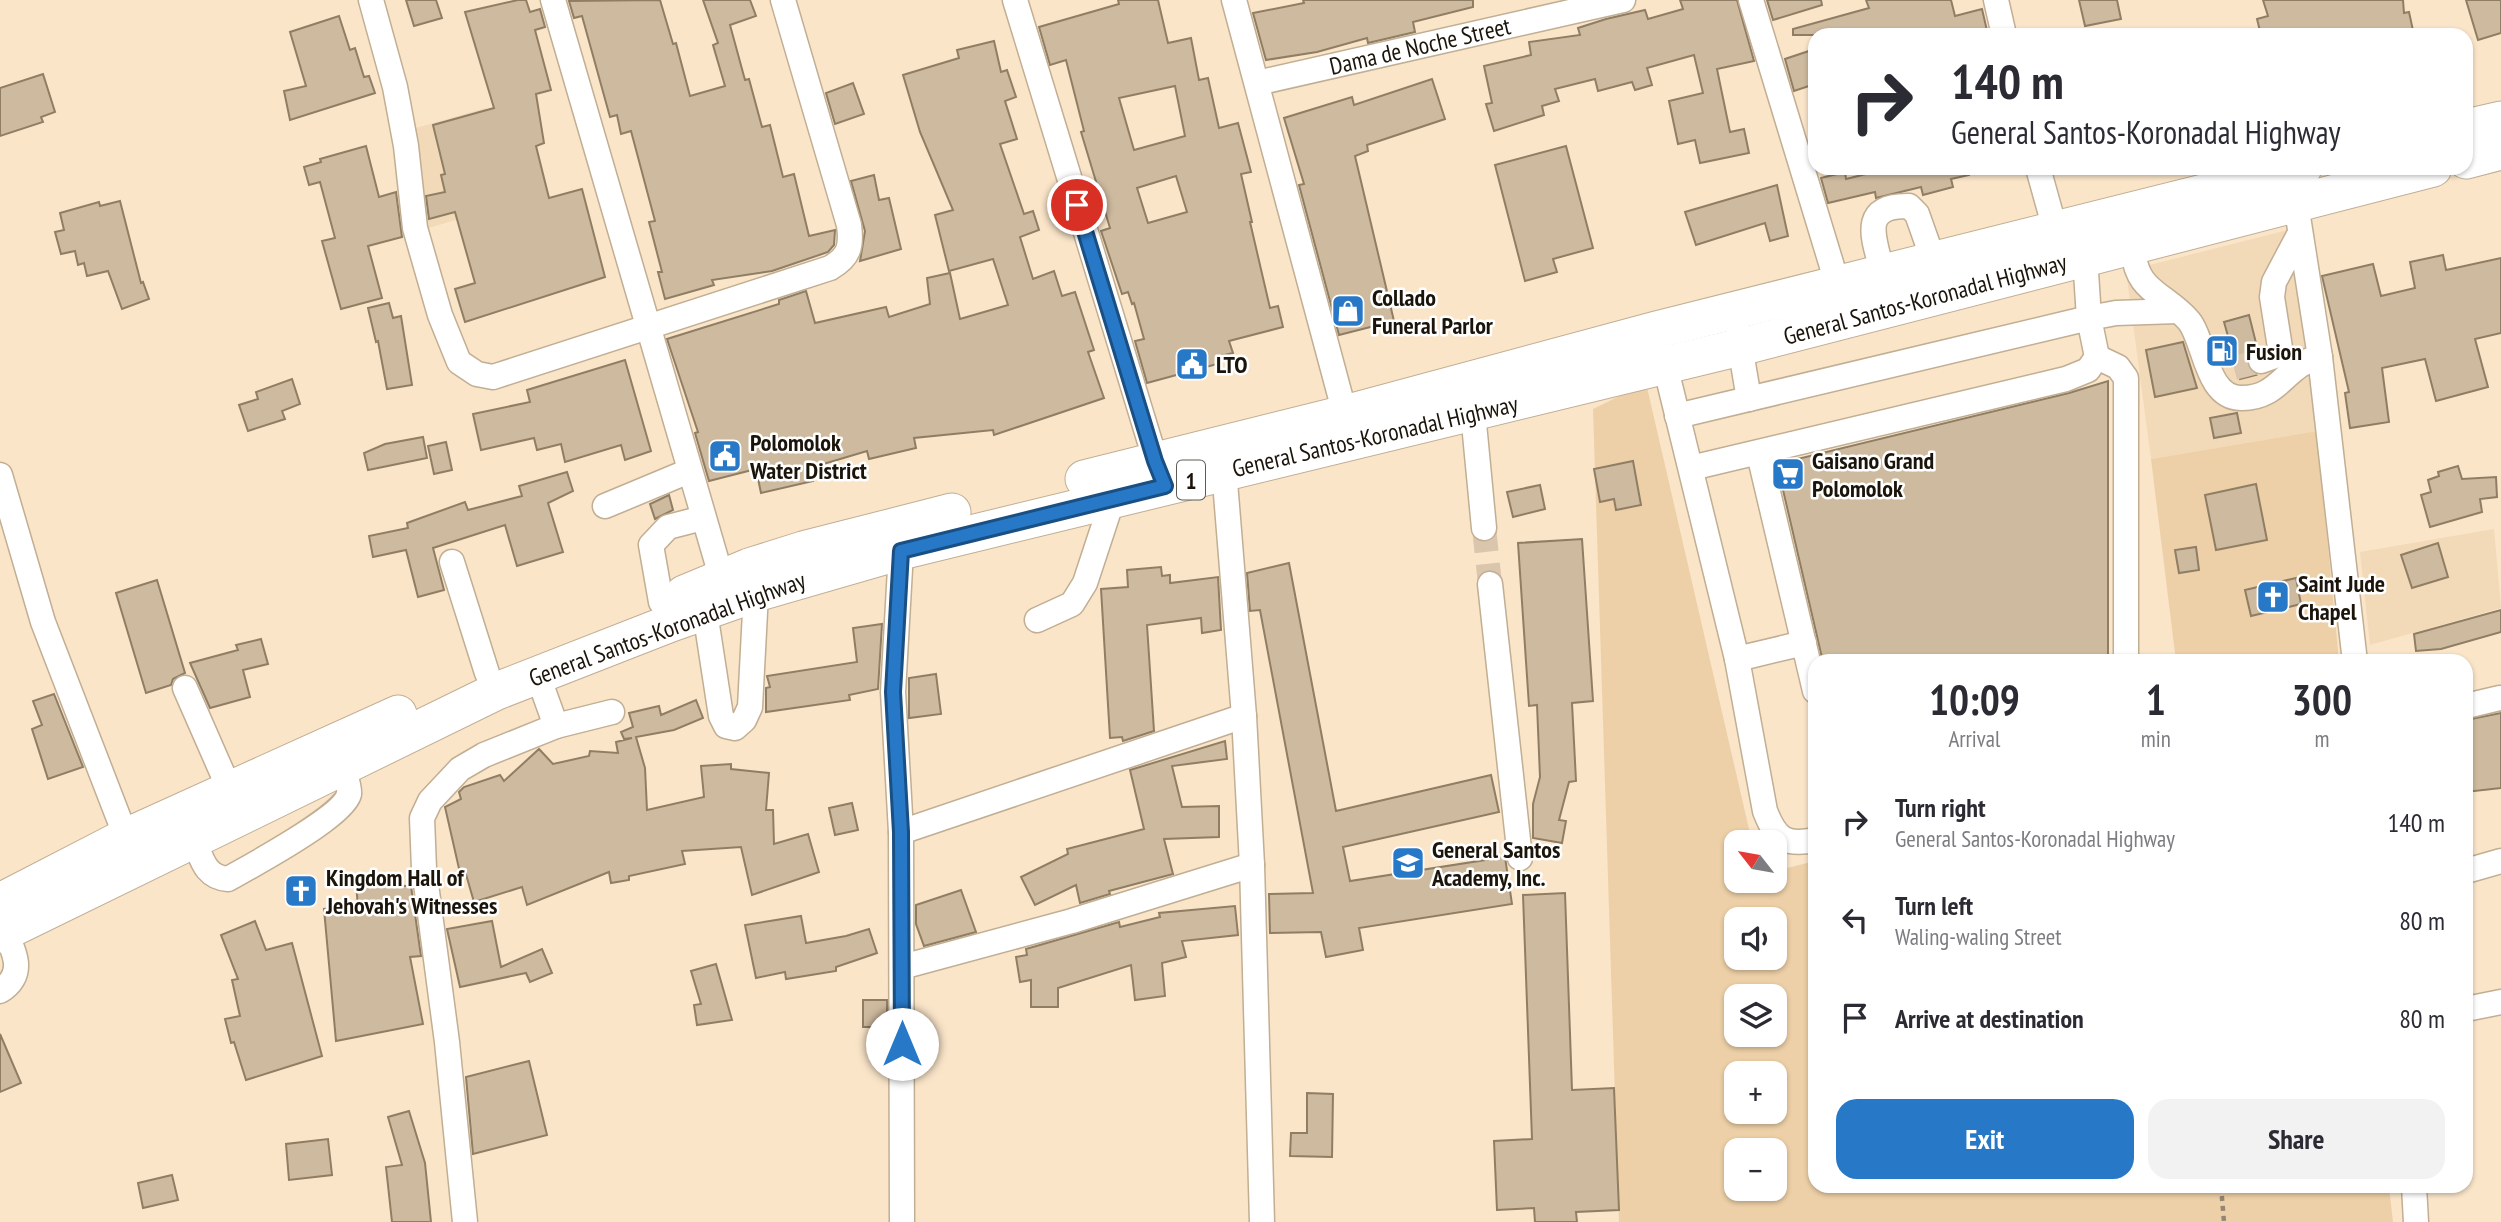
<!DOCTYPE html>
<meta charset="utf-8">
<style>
body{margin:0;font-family:"PT Sans Narrow",sans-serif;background:#f2f2f3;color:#2b2b33;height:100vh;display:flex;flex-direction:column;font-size:26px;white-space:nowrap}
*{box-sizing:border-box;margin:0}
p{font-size:23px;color:#7c7c81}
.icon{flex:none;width:38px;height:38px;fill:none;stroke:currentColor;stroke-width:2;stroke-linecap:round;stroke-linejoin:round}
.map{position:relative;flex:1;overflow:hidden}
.drawer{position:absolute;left:1808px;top:654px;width:665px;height:539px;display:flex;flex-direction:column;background:#fff;border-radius:21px;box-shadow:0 2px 5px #0004}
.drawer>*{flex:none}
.banner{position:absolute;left:1808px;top:28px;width:665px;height:147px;border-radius:21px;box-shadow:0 2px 5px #0004;background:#fff;color:#2b2b33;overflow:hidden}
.needle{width:46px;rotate:301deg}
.controls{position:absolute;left:1724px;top:830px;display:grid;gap:14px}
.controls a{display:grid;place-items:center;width:63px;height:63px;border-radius:14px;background:#fff;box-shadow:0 2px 5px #0004;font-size:35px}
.pin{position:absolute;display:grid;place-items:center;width:60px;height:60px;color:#fff;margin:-30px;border:4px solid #fff;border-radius:50%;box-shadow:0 2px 7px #0007}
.me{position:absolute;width:77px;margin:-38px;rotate:0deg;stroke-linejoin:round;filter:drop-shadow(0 0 5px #0008)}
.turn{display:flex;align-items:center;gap:24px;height:147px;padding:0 28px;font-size:32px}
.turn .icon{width:91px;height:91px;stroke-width:2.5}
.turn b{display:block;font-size:49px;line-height:60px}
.eta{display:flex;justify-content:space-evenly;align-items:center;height:119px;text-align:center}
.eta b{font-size:42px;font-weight:700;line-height:49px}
.action{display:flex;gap:14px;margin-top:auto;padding:14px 28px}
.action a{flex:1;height:80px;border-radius:21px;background:#2779c8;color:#fff;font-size:28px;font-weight:700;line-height:80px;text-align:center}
.action a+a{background:#f2f2f3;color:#2b2b33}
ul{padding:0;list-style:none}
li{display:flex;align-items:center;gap:21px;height:98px;padding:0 28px}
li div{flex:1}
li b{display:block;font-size:26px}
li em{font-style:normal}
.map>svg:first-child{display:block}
.built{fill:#f2d9b7}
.green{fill:#edd0a7;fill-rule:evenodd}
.building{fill:#ceba9f;stroke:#907e64;stroke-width:2;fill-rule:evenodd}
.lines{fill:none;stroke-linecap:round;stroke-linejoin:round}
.minor-tunnel{stroke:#d9c6ac;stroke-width:24;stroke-dasharray:24 12;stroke-linecap:butt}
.minor-casing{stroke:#c1ae93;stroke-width:27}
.highway-casing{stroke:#c1ae93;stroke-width:39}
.path{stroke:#958673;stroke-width:4.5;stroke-dasharray:5 5;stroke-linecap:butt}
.minor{stroke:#fff;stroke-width:24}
.highway{stroke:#fff;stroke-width:37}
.route-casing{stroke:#194f82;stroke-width:18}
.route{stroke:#2779c8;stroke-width:12}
.labels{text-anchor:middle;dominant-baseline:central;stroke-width:5;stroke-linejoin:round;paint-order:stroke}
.shield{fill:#fff;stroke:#5f5a54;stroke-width:2}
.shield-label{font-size:23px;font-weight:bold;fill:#1b140b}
.street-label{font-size:24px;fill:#1b140b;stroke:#fff}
.poi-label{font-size:24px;font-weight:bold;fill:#1b140b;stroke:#fff;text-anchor:start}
</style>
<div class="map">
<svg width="2501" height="1222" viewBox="0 0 2501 1222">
<rect width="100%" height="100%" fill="#fae5c9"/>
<g class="built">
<path d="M486,108L509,204L422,230L395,134Z"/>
<path d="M2292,229L2317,431L2151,459L2126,271Z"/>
<path d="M2494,529L2501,608L2370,645L2360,552Z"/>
</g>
<g class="green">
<path d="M1646,383L1752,842H1736V880H1774L1775,871L1815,861V1186L2389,1187L2393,1222H1619L1593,409ZM1736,919H1774V957H1736ZM1736,996H1774V1034H1736ZM1736,1073H1774V1111H1736ZM1736,1150H1774V1188H1736Z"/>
<path d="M2317,431L2339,661H2176L2151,459Z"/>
</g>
<g class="building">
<path d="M406,0H436L442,18L414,26Z"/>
<path d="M518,0H526L530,12L540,9L545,27L535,30L551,90L536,94L544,143L536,146L549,198L582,189L605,277L465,322L455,289L475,283L455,212L429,219L426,196L445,192L441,175L445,174L433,125L494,108L465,12Z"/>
<path d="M660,0L673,44L676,43L690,96L725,86L713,45L718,43L703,0H750L756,16L730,25L745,80L749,79L762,127L770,125L783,177L794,174L809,236L835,230L834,245L828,252L772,271L712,280L714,285L665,299L658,272H662L649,222L655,221L631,131L621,134L617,115L610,117L582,16L574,18L569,1Z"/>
<path d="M1118,0H1158L1168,43L1191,38L1199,80L1208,78L1219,128L1238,123L1251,172L1241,174L1252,222H1250L1270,308L1278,306L1283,327L1229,341L1233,353L1216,357L1217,364L1147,383L1135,341L1144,339L1134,303L1132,304L1128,292L1122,294L1101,231L1110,228L1081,132L1084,131L1066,60L1050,65L1039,27L1119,4ZM1175,86L1185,136L1134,150L1119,98ZM1176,176L1187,212L1148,223L1137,188Z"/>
<path d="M1303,0H1473V7L1413,22L1415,32L1368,43L1367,38L1317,52L1266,60L1253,13L1304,3Z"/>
<path d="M1680,0H1737L1754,61L1717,69L1730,132L1744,129L1749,153L1700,163L1695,140L1678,144L1669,101L1703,93L1694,55L1647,68L1652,85L1635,90L1632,82L1598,91L1595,79L1555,89L1559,101L1542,106L1544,115L1494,131L1486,104L1492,103L1484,66L1531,55L1529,42L1580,35L1578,28L1606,19L1645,10L1648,19L1683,9Z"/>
<path d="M1767,0H1821L1822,5L1773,20Z"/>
<path d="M1866,0H1951L1955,16L1982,9L1988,35H1877L1875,30L1857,35H1793V29L1869,8Z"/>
<path d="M2079,0H2117L2121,19L2085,26Z"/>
<path d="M2263,0H2403L2404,13L2409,12L2414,35H2261L2257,19L2268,16Z"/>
<path d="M2466,0H2501V33L2478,40Z"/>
<path d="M339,16L350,50L355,48L364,77L369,76L375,93L290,120L284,91L306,86L290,32Z"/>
<path d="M994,41L1001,72L1007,70L1016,97L1005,101L1017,139L1000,144L1024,214L1033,211L1039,230L1020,237L1033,279L1054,271L1062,296L1075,292L1094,350L1088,352L1104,398L994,435L993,430L914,438L916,448L869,459L867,451L810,468L813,481L761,493L756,469L709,481L695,433L698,432L667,339L779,304V300L806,291L815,323L886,307L889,317L930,304L927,278L950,273L960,319L1008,305L993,259L949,271L935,215L953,210L920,132L903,75L959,58L957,50Z"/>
<path d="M1815,49V84L1794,91L1785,59Z"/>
<path d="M43,74L55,112L41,117L43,122L0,136V88Z"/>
<path d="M1432,79L1445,119L1367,145L1368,151L1355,156L1394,321L1339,335L1299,185L1304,184L1284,118L1352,97L1354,105Z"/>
<path d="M853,83L864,114L835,124L826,93Z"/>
<path d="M366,146L379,197L396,192L402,237L368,246L382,298L341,309L322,241L335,238L320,182L309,185L304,167L321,162L320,159Z"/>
<path d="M1566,146L1593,248L1553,259L1557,272L1525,281L1495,165Z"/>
<path d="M1890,168H1968L1969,175L1951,179L1953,187L1923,195L1921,187L1876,198L1875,192L1828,203L1821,178L1845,172L1846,179Z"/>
<path d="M874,175L879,200L889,198L901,249L860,261L865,231L851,181Z"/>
<path d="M1777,185L1788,236L1770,241L1765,223L1696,245L1685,212Z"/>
<path d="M120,201L141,283L143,282L149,299L122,309L108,271L87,276L84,263L78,265L75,251L61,254L55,232L64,230L60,213L99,202L100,206Z"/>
<path d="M2443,255L2446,270L2501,258V333L2475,339L2488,387L2436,401L2425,359L2382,368L2389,422L2350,428L2345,393L2349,392L2322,276L2373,264L2381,296L2415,288L2410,262Z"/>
<path d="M389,303L393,318L401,316L412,385L387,389L378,341L376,342L368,308Z"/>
<path d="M2249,315L2257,347L2249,352L2247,365L2256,375L2240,379L2224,322Z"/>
<path d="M2183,342L2197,388L2155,397L2146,350Z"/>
<path d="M625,360L651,451L625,460L621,445L565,462L561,444L537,450L534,438L481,450L473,414L530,402L527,390Z"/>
<path d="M292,379L300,404L282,411L285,419L248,431L239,405L258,399L256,392Z"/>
<path d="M2108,381V662H1823L1777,464L2069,393Z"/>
<path d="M2237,413L2241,433L2214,438L2210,418Z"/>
<path d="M423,437L427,458L368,470L364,453L385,444Z"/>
<path d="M446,442L452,470L434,474L428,446Z"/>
<path d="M1633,461L1641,505L1616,510L1614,499L1600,502L1594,469Z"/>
<path d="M2458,466L2462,479L2496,477L2497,497L2480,499L2482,512L2430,527L2421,495L2431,492L2428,480L2439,476L2438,472Z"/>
<path d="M567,472L573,491L548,503L563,552L517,566L505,525L433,548L444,590L418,597L406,550L373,557L369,536L408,528L407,523L465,502L468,510L522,496L519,486Z"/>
<path d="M2256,484L2267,540L2216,550L2205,495Z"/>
<path d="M1540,485L1545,509L1513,517L1507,492Z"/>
<path d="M669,495L673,510L655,519L650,504Z"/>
<path d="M1582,539L1593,701L1572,703L1576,781L1569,782L1559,820L1566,821L1562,843L1533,838V804L1540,777L1537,705L1529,706L1518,543Z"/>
<path d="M2438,543L2448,577L2412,588L2401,555Z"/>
<path d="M2196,547L2199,570L2179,573L2175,550Z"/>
<path d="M1289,563L1336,811L1491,775L1499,812L1343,847L1350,881L1505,857L1512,904L1359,928L1363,950L1326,957L1321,932L1270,933L1269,894L1313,893L1260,610L1250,611L1247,573Z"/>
<path d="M1161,567L1162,576L1170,575V583L1218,577L1221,630L1202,633L1201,618L1147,625L1154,731L1123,741L1122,737L1110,738L1101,589L1128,587L1127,570Z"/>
<path d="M2296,578L2301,604L2251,616L2245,590Z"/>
<path d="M157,580L185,673L173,679L171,685L146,693L116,593Z"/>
<path d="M2501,610V632L2441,649L2416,651L2414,634Z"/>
<path d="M882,624L878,689L849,695L850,700L766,712V688L770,687L767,676L857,662L853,628Z"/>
<path d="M261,639L268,664L243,670L250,697L210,708L190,663L238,650L236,645Z"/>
<path d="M936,674L941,714L909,718V678Z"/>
<path d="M54,694L83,767L48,779L32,729L42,725L33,701Z"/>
<path d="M696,700L703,718L674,730L636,737L645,768L647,810L704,797L701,766L731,764V769L769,773L766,810H773L774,844L808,834L819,872L752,895L741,847L682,851L685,864L629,876V880L611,883L609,872L527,905L522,887L474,902L465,871L460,873L445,807L461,799L459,792L464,787L500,775L504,781L539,749L553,764L589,756L590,751L618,753L616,742L632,738L624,739L621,732L633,727L629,713L659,706L661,715Z"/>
<path d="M2501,713V788L2466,792V720Z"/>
<path d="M1225,741L1227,759L1172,766L1182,807L1219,806V837L1164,839L1173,874L1109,891L1110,894L1080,903L1076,885L1035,905L1021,877L1068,854L1067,849L1144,829L1130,770Z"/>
<path d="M852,803L858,830L835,835L829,808Z"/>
<path d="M356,885L411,886L421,956L410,957L423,1024L336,1041L324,909L358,906Z"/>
<path d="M961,890L976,932L924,946L916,924V905Z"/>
<path d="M1565,893L1572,1090L1614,1088L1619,1210L1576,1212L1577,1222H1535L1534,1208L1497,1210L1494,1141L1532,1139L1523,895Z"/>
<path d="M1235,906L1238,935L1182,941L1186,957L1162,963L1165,996L1135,1000L1131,965L1058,988V1007H1031V980L1020,982L1016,957L1027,955L1026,949L1119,922L1120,927L1160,917L1159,913Z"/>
<path d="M801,916L806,943L846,936L869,929L877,953L836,967V971L786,979L785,972L756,978L745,925Z"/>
<path d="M255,921L266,950L292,943L322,1056L246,1080L234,1042L231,1043L225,1019L240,1016L232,980L238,979L221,935Z"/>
<path d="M492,921L501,967L542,949L552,973L530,982L526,973L460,987L447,929Z"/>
<path d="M716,964L732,1020L697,1025L694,1005L701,1004L691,971Z"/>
<rect x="863" y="1000" width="24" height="27"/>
<path d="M0,1034L21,1083L0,1092Z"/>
<path d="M529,1061L547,1135L473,1154L466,1077Z"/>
<path d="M1307,1093L1333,1094L1332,1157L1290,1156L1291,1133H1307Z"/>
<path d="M409,1111L425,1163L431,1222H392L386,1167L402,1165L388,1117Z"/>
<path d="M328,1139L332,1175L289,1180L286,1144Z"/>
<path d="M172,1175L178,1200L143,1208L138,1183Z"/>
</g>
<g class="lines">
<g class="minor-tunnel">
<path d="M2234,368L2261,361"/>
<path d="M1484,528L1490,584"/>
</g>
<defs>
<g id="minor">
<path d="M371,0L395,87L406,146L415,228L440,315L459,362L477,374L493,377L830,268C849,257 852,247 849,225L783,0"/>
<path d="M553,0L726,593"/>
<path d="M1015,0L1160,475"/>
<path d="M1234,0L1345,414"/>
<path d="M1751,0L1838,286"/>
<path d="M1996,0L2004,35"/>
<path d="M1257,83L1623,0"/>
<path d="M2038,168L2055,229"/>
<path d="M2294,191L2320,357L2355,662"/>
<path d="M2133,247C2135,293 2164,292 2189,321C2205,341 2206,398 2241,398C2280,399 2285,364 2320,357"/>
<path d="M1883,274C1875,241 1857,205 1909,206L1917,214L1934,262"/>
<path d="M1738,334L1749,399"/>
<path d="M2097,357L2118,367L2126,378V662"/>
<path d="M2261,361L2281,354L2272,297L2274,282L2300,233"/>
<path d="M1665,365L1737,659L1765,811C1776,839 1785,846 1815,840"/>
<path d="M1473,413L1484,528"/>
<path d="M1677,416L2089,318L2085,257"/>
<path d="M1759,454L1815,691"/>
<path d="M1223,457L1244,716L1252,865L1262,1222"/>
<path d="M1691,468L2066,379L2088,370L2097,357L2089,318L2116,313L2178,311"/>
<path d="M0,475L43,622L126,837"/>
<path d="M605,506L689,471"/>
<path d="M901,551L893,692L901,832L1244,716"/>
<path d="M452,562L487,673"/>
<path d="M1490,584L1520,858"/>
<path d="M661,602L651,545L668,527L703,518"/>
<path d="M705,612L721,716L726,726L735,728L744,720L750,707L756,593"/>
<path d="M1037,620L1072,604L1085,583L1113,498"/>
<path d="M1737,659L1804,643"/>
<path d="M185,688L235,802"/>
<path d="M2466,706L2500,698"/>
<path d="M556,726L612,712"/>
<path d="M901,832L902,1222"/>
<path d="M193,838C202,858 204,877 228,879C251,866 344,816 349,794C350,787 345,775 343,767"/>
<path d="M2466,871L2501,861"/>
<path d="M902,967L1072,921L1252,865"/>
<path d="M0,991C25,975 16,954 5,932"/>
<path d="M2466,1009L2501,1002"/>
<path d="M2414,1186L2416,1222"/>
<path d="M465,1222L447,1042L424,869L422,818L430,801L460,769L484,755L556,726L538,676"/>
</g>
<g id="highway">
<path d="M2466,128L2501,120"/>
<path d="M2466,160L2501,151"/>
<path d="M1084,479L1345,414L1656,330L2303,168"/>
<path d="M684,594L749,567L803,550L952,512"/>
<path d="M0,902L126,837L398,714"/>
<path d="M0,934L497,691L671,623L756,593L901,551L1740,347L2433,168"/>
</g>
</defs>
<use href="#minor" class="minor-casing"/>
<use href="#highway" class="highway-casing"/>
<path class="path" d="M2221,1186L2224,1222"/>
<use href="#minor" class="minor"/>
<use href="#highway" class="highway"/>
</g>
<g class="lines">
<defs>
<path id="route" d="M902,1044L901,832L893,692L901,551L1165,486L1155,461L1077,205"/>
</defs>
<use href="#route" class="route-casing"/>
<use href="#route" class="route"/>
</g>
<defs>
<symbol id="shop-square" viewBox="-11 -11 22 22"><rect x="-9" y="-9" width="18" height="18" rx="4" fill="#2779c8" stroke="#fff"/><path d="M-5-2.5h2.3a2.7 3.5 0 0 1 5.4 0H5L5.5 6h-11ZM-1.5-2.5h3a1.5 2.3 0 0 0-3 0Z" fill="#fff"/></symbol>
<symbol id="fuel-square" viewBox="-11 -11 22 22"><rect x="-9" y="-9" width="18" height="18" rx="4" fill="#2779c8" stroke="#fff"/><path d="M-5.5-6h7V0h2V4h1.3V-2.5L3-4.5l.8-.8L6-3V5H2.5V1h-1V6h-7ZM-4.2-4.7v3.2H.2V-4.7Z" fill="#fff"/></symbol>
<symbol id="civic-square" viewBox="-11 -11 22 22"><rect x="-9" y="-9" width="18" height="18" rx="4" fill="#2779c8" stroke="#fff"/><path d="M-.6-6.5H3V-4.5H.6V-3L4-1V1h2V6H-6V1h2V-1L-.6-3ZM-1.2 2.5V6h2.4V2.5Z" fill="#fff"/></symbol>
<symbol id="supermarket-square" viewBox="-11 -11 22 22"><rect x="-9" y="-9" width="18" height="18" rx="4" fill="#2779c8" stroke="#fff"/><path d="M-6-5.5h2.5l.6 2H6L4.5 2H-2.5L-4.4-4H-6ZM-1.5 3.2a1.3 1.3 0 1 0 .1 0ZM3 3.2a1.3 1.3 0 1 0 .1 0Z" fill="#fff"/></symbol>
<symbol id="church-square" viewBox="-11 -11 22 22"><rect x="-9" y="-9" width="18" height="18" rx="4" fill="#2779c8" stroke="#fff"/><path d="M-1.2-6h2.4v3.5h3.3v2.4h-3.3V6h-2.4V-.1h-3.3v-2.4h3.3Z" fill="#fff"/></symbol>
<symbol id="school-square" viewBox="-11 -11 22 22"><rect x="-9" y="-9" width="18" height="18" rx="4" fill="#2779c8" stroke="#fff"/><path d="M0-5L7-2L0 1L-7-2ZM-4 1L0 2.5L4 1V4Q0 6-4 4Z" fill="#fff"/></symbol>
</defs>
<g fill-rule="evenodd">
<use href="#shop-square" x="1329" y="292" width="38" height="38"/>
<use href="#fuel-square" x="2203" y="332" width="38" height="38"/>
<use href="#civic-square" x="1173" y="345" width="38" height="38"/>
<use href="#civic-square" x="706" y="437" width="38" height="38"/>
<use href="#supermarket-square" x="1769" y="455" width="38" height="38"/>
<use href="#church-square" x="2254" y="578" width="38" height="38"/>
<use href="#school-square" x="1389" y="844" width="38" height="38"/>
<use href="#church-square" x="282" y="872" width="38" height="38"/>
</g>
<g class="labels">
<rect class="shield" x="1177" y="460.5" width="28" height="39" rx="5"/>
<g class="shield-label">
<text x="1191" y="480">1</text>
</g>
<g class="street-label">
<text transform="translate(1420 46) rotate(-13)">Dama de Noche Street</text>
<text transform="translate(1925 299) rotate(-15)">General Santos-Koronadal Highway</text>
<text transform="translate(1375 436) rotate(-13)">General Santos-Koronadal Highway</text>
<text transform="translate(667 629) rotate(-20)">General Santos-Koronadal Highway</text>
</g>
<g class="poi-label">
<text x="1372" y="297">Collado<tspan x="1372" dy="28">Funeral Parlor</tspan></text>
<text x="2246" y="351">Fusion</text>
<text x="1216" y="364">LTO</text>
<text x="750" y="442">Polomolok<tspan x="750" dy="28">Water District</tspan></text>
<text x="1812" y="460">Gaisano Grand<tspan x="1812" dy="28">Polomolok</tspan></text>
<text x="2298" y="583">Saint Jude<tspan x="2298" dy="28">Chapel</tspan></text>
<text x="1432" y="849">General Santos<tspan x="1432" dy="28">Academy, Inc.</tspan></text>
<text x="326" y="877">Kingdom Hall of<tspan x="326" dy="28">Jehovah's Witnesses</tspan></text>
</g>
</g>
</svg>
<div class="controls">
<a><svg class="needle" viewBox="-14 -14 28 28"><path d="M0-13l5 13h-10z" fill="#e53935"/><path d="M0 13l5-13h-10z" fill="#7c7c81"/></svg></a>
<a><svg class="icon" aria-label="sound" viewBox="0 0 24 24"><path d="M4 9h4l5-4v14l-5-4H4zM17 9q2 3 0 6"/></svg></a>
<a><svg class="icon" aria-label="layers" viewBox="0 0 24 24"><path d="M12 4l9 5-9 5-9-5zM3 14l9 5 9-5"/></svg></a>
<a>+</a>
<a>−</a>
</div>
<div class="pin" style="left:1077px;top:205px;background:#d93025"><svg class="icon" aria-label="arrive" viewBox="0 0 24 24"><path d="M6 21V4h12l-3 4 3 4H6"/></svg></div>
<svg class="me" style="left:902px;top:1044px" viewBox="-20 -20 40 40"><circle r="19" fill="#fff"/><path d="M0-13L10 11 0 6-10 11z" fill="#2779c8"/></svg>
<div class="banner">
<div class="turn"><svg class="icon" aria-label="right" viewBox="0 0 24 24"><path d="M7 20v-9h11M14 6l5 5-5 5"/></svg><div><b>140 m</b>General Santos-Koronadal Highway</div></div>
</div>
<section class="drawer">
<div class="eta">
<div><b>10:09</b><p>Arrival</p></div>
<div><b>1</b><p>min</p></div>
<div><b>300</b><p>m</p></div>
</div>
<ul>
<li><svg class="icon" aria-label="right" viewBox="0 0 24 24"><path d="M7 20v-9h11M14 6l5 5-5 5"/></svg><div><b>Turn right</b><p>General Santos-Koronadal Highway</p></div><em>140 m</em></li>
<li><svg class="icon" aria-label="left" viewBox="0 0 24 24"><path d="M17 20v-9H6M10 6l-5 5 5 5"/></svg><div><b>Turn left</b><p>Waling-waling Street</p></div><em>80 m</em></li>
<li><svg class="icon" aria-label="arrive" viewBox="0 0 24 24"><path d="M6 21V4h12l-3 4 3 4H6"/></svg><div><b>Arrive at destination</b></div><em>80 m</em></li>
</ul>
<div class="action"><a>Exit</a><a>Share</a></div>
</section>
</div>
